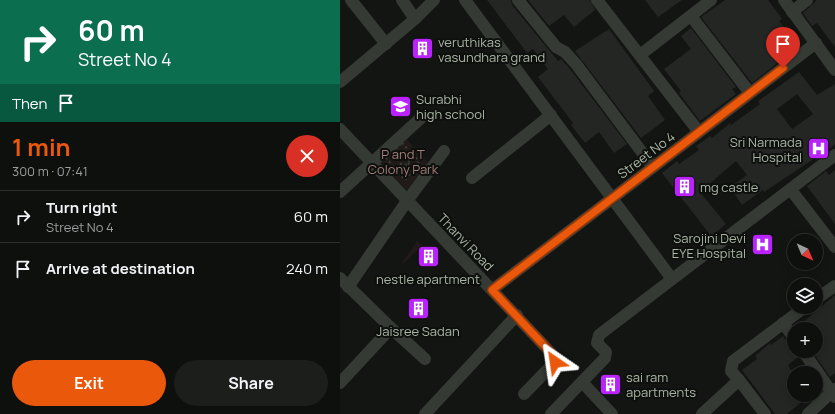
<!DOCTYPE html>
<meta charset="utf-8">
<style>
body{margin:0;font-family:Manrope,sans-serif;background:#1c1e1c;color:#f1f3f6;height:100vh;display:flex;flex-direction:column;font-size:15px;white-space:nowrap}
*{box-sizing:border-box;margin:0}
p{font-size:13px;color:#9b9d9e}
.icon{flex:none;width:22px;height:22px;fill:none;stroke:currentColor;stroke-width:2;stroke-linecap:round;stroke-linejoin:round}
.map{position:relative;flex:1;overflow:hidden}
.details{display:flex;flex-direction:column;background:#0e100e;width:340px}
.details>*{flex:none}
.guide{background:#0b6e4f;color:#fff;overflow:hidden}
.needle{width:26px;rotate:136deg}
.controls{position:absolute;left:447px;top:234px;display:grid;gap:8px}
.controls a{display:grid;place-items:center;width:36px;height:36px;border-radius:50%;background:#0e100e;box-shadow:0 2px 10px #0003,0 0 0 1px #2e302e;font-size:20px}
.pin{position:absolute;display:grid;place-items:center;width:34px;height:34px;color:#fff;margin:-41px -17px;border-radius:50% 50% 50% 0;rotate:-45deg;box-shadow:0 0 4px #0007}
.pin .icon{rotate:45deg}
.me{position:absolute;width:44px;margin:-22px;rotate:328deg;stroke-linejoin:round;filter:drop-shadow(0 0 3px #0008)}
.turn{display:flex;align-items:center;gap:14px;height:84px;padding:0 12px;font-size:18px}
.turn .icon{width:52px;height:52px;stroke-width:2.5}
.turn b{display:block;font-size:28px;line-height:34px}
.then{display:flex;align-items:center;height:38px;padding:0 12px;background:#0003;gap:8px;font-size:15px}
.round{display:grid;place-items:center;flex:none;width:42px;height:42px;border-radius:21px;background:#1c1e1c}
.overview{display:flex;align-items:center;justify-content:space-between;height:68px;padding:0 12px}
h1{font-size:24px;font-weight:700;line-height:30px;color:#ea580c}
.primary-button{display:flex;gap:8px;margin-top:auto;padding:8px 12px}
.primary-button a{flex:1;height:46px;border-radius:24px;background:#ea580c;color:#fff;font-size:16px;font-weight:700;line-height:46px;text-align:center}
.primary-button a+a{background:#1c1e1c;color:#f1f3f6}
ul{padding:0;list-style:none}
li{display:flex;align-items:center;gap:12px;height:52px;padding:0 12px;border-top:1px solid #2e302e}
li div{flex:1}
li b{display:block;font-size:15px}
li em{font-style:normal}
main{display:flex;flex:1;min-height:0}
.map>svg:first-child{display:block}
.green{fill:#201a19}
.building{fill:#232623;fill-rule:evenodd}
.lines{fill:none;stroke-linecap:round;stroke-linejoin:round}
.path{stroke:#3c413a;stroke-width:2;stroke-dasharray:2 3;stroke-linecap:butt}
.minor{stroke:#353a34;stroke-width:12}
.route-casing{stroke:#983908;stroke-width:10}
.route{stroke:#ea580c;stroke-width:7}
.labels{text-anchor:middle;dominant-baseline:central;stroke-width:4;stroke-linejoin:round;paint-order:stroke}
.poi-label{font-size:13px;fill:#a9b6a4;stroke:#0e100e;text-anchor:start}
.park-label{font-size:13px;fill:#a27d79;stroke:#0e100e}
.street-label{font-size:13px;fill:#a9b6a4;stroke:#0e100e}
</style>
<main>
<section class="details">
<div class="guide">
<div class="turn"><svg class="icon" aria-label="right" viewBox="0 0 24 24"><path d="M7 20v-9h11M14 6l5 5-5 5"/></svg><div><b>60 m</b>Street No 4</div></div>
<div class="then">Then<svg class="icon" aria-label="arrive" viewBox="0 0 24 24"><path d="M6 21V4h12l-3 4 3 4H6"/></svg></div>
</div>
<div class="overview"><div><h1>1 min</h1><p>300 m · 07:41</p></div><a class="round" style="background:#d93025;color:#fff"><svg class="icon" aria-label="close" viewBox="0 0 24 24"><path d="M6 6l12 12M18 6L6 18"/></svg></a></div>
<ul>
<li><svg class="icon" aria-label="right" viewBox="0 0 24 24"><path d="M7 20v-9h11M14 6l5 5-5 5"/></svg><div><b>Turn right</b><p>Street No 4</p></div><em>60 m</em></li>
<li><svg class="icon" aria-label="arrive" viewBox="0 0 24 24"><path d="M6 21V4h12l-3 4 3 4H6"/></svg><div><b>Arrive at destination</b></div><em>240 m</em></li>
</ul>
<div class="primary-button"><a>Exit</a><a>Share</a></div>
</section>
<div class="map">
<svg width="495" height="414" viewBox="0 0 495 414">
<rect width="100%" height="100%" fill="#131513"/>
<g class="green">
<path d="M65,137L89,164L69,193L39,160Z"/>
<path d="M77,241L83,245L63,264L62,263Z"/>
</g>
<g class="building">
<path d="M147,0H171L172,5L218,61L221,59L230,69L287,144L274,153L259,132L245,143L231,125L233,123L198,77L208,69L193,49L187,53Z"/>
<path d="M188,0H250L255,10L234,27L224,15L209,26Z"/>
<path d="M305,0H342L318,17Z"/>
<path d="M385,0H428L442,19L439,21L459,46L412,83L361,17Z"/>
<path d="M477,0H495V47L477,23L472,26L463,13Z"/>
<path d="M351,28L396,87L392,89L396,94L360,121L339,93L341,91L324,69L351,49L341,36Z"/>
<path d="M269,29L314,91L308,96L325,120L301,138L235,51Z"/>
<path d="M459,72L477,95L495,84V144L477,160L475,158L424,192L423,190L402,205L390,187L407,175L396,161L360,192L386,224L371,236L322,173L337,161L339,164L359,150L356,146L370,136L372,138L390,123L391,125L420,104L418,101ZM457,94L473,114L452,129L437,109Z"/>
<path d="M495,170V224L467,186L486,171L489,175Z"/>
<path d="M495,295V373L490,377L472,351H476V329L456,328Z"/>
<path d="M443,336L448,343L454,345V351L458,357L448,365L454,376V395H470L447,414H435L402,370L417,359L415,356L430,343L431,345Z"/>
</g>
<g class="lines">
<g class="path">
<path d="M62,143L77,159L78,163L65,180L46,158Z"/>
<circle cx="64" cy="160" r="5"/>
<path d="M81,160H82"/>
<path d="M68,163L74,170"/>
<path d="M55,171L62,164"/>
</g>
<g class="minor">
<path d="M11,0L46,44"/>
<path d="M62,0L75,19"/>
<path d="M125,0L332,279"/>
<path d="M178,0L216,47L225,52L236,64L313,167"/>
<path d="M257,0L359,132"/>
<path d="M444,0L495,70"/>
<path d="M452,12L467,0"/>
<path d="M351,16L410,93"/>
<path d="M300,55L371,0"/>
<path d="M0,82L75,19L94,0"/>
<path d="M0,129L214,356L215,362L184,394"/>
<path d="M132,178L211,115"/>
<path d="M451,190L495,247"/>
<path d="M0,192L82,117"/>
<path d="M0,278L51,328L0,383"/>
<path d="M8,287L67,201L104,151"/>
<path d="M152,290L476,43"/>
<path d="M476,299L495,286"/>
<path d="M443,323L454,338"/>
<path d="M51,328L85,359"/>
<path d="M463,351L495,397"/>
<path d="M399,380L425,414"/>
<path d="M242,382L272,414"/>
<path d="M85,414L177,315"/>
<path d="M211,414L265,358L266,352L257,343L259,335L495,155"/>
<path d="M362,414L399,380L391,371L393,361L465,307"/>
<path d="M468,414L495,389"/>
</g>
</g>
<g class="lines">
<defs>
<path id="route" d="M215,362L214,356L152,290L443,68"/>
</defs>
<use href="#route" class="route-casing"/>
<use href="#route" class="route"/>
</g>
<defs>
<symbol id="building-square" viewBox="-11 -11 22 22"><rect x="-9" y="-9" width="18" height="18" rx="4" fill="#ba23fd" stroke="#0e100e"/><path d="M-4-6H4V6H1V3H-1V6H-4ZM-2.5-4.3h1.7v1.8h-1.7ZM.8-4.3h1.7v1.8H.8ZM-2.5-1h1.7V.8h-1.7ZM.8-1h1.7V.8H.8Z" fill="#fff"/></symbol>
<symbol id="school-square" viewBox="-11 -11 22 22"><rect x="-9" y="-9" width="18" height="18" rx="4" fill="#ba23fd" stroke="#0e100e"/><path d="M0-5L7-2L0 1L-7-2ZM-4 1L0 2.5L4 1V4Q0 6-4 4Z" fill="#fff"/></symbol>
<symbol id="hospital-square" viewBox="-11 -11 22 22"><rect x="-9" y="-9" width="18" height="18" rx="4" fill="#ba23fd" stroke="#0e100e"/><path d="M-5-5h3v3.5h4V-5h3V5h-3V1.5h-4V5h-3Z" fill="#fff"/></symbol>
</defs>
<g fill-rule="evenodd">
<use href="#building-square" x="70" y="36" width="25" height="25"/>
<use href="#school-square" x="48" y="94" width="25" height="25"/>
<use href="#hospital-square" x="466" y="136" width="25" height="25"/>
<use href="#building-square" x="332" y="174" width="25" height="25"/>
<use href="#hospital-square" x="410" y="232" width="25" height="25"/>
<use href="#building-square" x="76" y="244" width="25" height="25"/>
<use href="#building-square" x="66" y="296" width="25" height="25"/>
<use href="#building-square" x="258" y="372" width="25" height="25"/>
</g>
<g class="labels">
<g class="poi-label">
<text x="98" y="42">veruthikas<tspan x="98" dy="15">vasundhara grand</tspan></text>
<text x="76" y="99">Surabhi<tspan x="76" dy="15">high school</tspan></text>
<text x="462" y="142" text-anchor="end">Sri Narmada<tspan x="462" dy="15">Hospital</tspan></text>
<text x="360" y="187">mg castle</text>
<text x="406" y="238" text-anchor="end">Sarojini Devi<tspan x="406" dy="15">EYE Hospital</tspan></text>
<text x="88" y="279" text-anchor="middle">nestle apartment</text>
<text x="78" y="331" text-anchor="middle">Jaisree Sadan</text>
<text x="286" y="377">sai ram<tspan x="286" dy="15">apartments</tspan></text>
</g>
<g class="park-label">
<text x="63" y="154">P and T<tspan x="63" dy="15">Colony Park</tspan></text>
</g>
<g class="street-label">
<text transform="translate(306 155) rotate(-37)">Street No 4</text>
<text transform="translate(126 242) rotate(46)">Thanvi Road</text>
</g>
</g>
</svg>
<div class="controls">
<a><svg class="needle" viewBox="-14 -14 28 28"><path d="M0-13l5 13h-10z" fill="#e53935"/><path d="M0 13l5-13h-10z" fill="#9b9d9e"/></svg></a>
<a><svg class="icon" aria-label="layers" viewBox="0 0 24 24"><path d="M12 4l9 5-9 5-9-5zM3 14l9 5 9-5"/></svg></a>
<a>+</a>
<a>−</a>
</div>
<div class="pin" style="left:443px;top:68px;background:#d93025"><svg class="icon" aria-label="arrive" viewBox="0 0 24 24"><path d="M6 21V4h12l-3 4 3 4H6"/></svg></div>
<svg class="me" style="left:215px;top:362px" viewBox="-20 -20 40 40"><path d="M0-17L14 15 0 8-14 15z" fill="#ea580c" stroke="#fff" stroke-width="4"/></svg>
</div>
</main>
